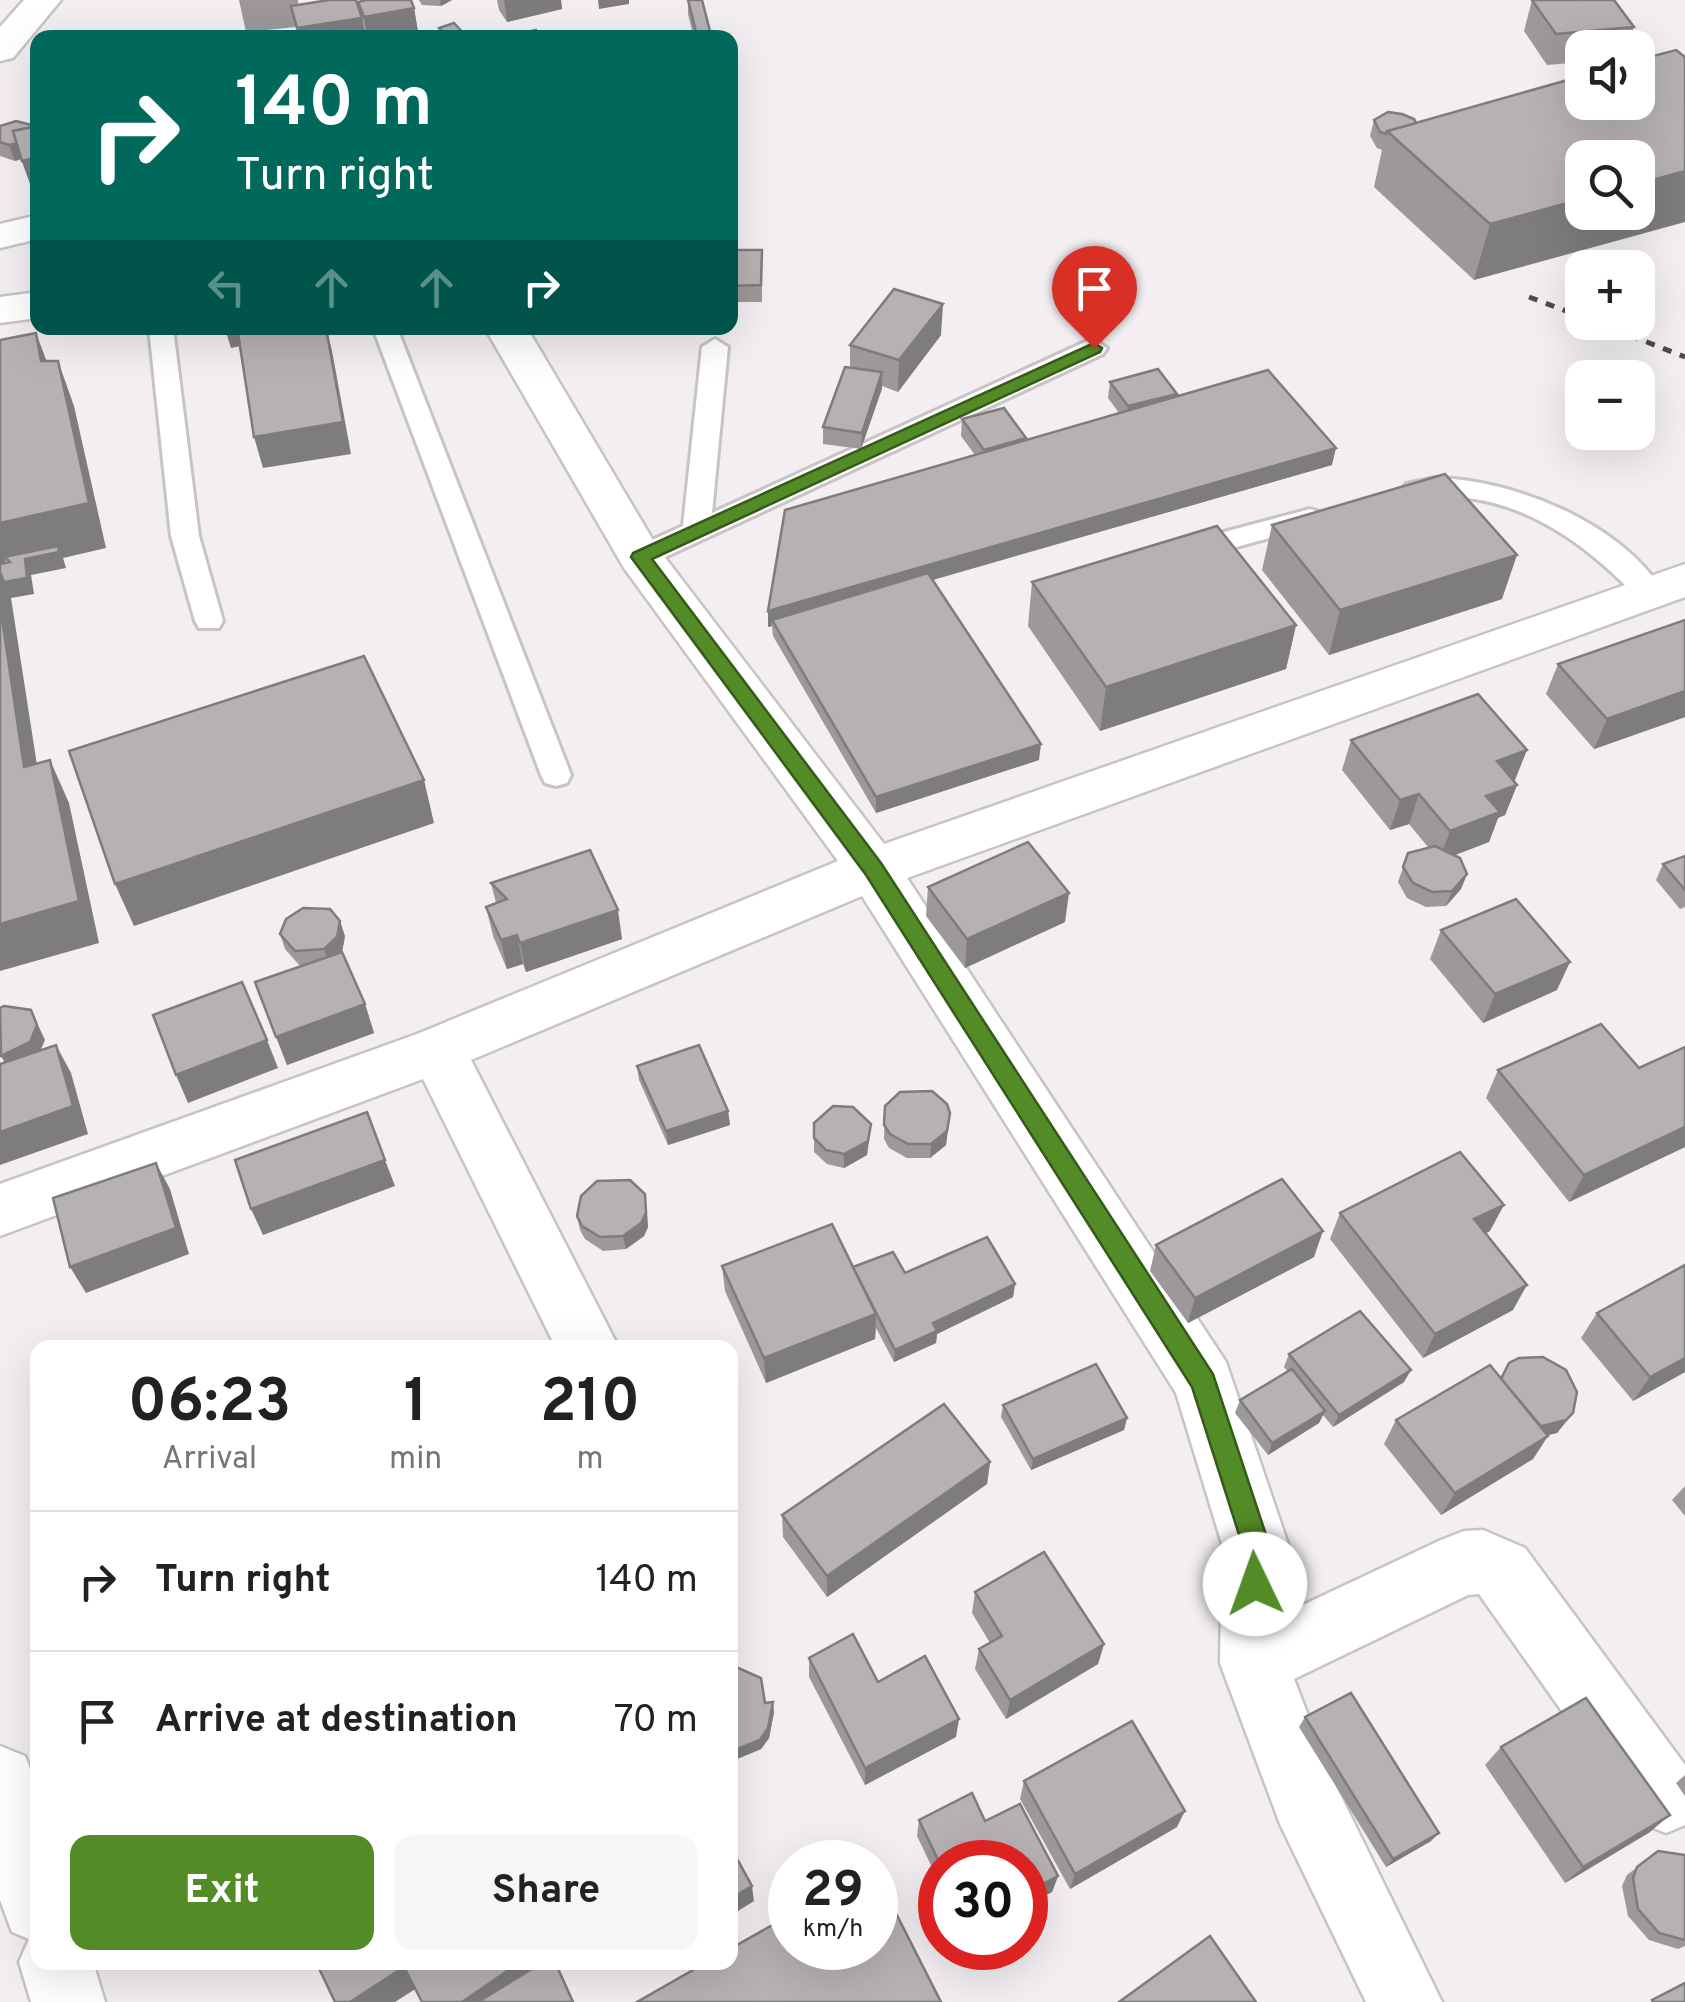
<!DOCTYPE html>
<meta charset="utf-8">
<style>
body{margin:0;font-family:Overpass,sans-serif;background:#f6f6f6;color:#222;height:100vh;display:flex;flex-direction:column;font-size:38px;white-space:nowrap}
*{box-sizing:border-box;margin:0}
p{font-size:32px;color:#767676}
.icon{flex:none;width:55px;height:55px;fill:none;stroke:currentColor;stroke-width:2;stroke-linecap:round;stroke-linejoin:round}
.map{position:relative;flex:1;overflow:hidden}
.panel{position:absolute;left:30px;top:1340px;width:708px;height:630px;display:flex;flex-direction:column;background:#fff;border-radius:20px;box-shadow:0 10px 40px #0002}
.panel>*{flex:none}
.guide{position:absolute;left:30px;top:30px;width:708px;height:305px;border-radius:20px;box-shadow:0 10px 40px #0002;background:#00695c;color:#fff;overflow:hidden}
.tools{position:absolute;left:1565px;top:30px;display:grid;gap:20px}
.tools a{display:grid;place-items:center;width:90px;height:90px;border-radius:20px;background:#fff;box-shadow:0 10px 40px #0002;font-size:50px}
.speed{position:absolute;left:768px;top:1840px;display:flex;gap:20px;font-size:50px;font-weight:700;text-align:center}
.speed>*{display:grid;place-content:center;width:130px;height:130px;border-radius:50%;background:#fff;box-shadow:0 10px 40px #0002;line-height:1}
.speed small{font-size:25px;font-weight:400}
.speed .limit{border:15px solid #d22;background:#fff;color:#111}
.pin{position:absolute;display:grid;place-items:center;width:85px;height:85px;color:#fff;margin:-102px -42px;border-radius:50% 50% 50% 0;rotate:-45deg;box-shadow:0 0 10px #0007}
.pin .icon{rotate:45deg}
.me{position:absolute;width:110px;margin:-55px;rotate:357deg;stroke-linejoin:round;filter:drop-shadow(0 0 8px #0008)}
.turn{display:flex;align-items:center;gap:35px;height:210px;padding:0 40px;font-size:45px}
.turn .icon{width:130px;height:130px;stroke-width:2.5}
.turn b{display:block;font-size:70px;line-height:85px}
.lanes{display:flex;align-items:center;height:95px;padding:0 40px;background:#0003;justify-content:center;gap:50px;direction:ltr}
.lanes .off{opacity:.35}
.eta{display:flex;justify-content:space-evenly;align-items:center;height:170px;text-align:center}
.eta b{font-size:60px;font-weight:700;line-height:70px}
.cta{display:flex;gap:20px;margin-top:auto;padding:20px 40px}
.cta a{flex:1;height:115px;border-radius:20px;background:#538b27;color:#fff;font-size:40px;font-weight:700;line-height:115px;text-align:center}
.cta a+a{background:#f6f6f6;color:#222}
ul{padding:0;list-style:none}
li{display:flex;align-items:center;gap:30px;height:140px;padding:0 40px;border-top:2px solid #e0e0e0}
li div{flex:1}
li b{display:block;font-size:38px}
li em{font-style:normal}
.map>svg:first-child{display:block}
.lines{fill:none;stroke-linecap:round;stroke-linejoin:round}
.lane-casing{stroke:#c8c4c6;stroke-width:6}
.street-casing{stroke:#c8c4c6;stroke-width:5}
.secondary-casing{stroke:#c8c4c6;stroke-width:5}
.lane{fill:#fff;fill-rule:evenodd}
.street{fill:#fff;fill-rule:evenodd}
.secondary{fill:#fff;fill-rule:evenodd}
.rail{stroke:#4d4b4d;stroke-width:5;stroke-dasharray:9 9;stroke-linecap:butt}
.wall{fill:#9d9899}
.shaded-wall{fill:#7f7c7d}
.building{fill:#b6b1b2;stroke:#7f7c7d;stroke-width:2.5}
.route{fill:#538b27;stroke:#365a19;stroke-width:2.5}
</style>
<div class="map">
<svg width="1685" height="2002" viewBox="0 0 1685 2002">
<rect width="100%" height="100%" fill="#f2eef1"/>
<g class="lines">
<defs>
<g id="lane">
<path d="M149,328H173L199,536L223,621L219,628H199L195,621L171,536Z"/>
<path d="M373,328H397L571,775L567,783L556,786L545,783L541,775Z"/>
<path d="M715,339L728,347L712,513L1085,342L1094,340L1107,348L1103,354L650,564H630L626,557L630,550L683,526L702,347Z"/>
<path d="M1435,478C1512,479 1622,523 1663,592L1659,599H1639C1594,552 1541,510 1475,499C1452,495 1427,502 1406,496L1402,490L1406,484Z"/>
<path d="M1310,509L1320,512L1323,518L1320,524L1189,560L1179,558L1175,551L1179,544Z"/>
</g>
<g id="street">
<path d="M38,215V239L0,248V224Z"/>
<path d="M38,292V318L0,323V297Z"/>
<path d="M485,328H527L657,547L884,844L1685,564V597L907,878L1226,1362L1288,1544V1612L1441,1540L1464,1531L1483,1530L1525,1548L1685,1765V1825L1666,1833L1641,1823L1479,1594L1468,1595L1294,1679L1333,1780L1442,2002H1366L1280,1824L1220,1663L1222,1544L1176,1393L862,896L471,1060L619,1348H556L423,1079L0,1236V1184L417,1034L838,861L624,568Z"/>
<path d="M0,1746L25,1756L38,1789V1962H93L105,2002H31L19,1962L29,1939L12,1932L0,1900Z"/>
</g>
<path id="secondary" d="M24,0H61L13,58L0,61V27Z"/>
</defs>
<use href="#lane" class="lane-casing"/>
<use href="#street" class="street-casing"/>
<use href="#secondary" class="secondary-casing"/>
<use href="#lane" class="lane"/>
<use href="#street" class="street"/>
<use href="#secondary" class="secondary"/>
<g class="rail">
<path d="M1529,297L1582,317"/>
<path d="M1596,322L1685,357"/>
</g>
</g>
<g class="wall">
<path d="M239,0H298V5L329,0L414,8L419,38H366L365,36V38H298L296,27L246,32Z"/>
<path d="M419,0H452L441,6L422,5Z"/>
<path d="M497,0H561L562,9L507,22L499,10Z"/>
<path d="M688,0H702L711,38H694L688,14Z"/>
<path d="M1532,0L1634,27L1627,48H1582V62L1547,65L1524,31Z"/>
<path d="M1582,76L1474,280L1374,187L1382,150L1377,148L1370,136L1374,120L1416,123Z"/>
<path d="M16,121L33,192L21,159L15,161L0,156V126Z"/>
<rect x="730" y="250" width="32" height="52"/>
<path d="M941,335L898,392L882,386L861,449L823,444V427L850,368V345Z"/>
<path d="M1110,382L1176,397L1332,465L933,580L1039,760L876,813L773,636L772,626L768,627V611L975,455L961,436L962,419L1025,441L1119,413L1108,398Z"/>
<path d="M1272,525L1502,599L1329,655L1262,570Z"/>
<path d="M1032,582L1296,625L1286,669L1100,731L1028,626Z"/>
<path d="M1685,620V717L1594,749L1546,694L1558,664Z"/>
<path d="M1351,740L1515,780L1513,781L1517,785L1505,815L1498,818L1489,842L1455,855L1467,874L1461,889L1446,906L1426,907L1407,898L1398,882L1408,853L1428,847L1409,824L1390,830L1342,770Z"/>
<path d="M1685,856V907L1680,909L1656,880L1663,864Z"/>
<path d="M491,883L622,939L526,972L523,964L507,969L493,936L486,907L496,903Z"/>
<path d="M928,887L1065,922L965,968L926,916Z"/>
<path d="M1441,930L1557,990L1483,1023L1430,959Z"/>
<path d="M280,934L345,936L342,952L365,1004L374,1033L287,1065L300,966L285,949Z"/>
<path d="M637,1066L728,1111L730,1125L668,1145L639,1080Z"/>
<path d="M1498,1070L1685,1147L1569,1202L1486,1098Z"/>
<path d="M885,1106L950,1113L946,1145L930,1158H907L889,1148L884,1139Z"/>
<path d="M814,1123L871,1124L867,1155L844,1168L827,1164L814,1152Z"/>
<path d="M647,1208L648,1227L644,1236L626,1249L603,1251L585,1239L580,1230L577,1216Z"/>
<path d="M1340,1213L1490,1231L1485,1234L1513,1310L1423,1358L1330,1239Z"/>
<path d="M1156,1245L1314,1257L1188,1323L1150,1271Z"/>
<path d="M722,1266L853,1267L1015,1284L1013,1297L937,1334L936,1343L894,1362L876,1328L875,1339L766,1383L725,1291Z"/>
<path d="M1597,1313L1685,1372L1633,1401L1581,1338Z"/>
<path d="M1289,1354L1404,1382L1333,1427L1323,1415L1319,1423L1268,1455L1235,1413L1240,1400L1288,1372L1284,1367Z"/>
<path d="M1509,1363L1573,1413L1557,1433L1548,1435L1533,1459L1441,1515L1384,1444L1396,1420L1500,1378Z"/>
<path d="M1003,1405L1127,1418L1124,1430L1031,1470L1001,1417Z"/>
<path d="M990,1462L987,1484L827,1597L783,1537L782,1515Z"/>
<path d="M1685,1486V1516L1672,1500Z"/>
<path d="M975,1592L1104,1644L1098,1664L1006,1719L975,1669L979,1649L990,1643L972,1613Z"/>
<path d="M809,1658L878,1682L956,1737L865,1785L809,1677Z"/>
<path d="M730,1668L774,1712L769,1738L761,1749L737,1759H730Z"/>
<path d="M1305,1717L1431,1841L1386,1867L1299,1727Z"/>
<path d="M1501,1747L1650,1832L1565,1883L1485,1765Z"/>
<path d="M1685,1775V1796L1676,1783Z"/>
<path d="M1024,1781L1177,1827L1070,1889L1020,1799Z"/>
<path d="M919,1820L985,1821L1058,1876L1052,1892L1025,1906V1862H940V1884L917,1836Z"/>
<path d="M1658,1851L1685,1855V1946L1678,1949L1649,1940L1628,1916L1622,1886L1627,1875Z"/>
</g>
<g class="shaded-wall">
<path d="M440,0H452L441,6Z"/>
<path d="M504,0H561L562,9L507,22Z"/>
<path d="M598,0H629V4L599,9Z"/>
<path d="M414,8L419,38H368L364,17Z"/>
<path d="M362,18L365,38H299L297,28Z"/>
<path d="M29,139L34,155L15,161L9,145Z"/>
<path d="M38,157V191L33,192L22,161Z"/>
<path d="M1685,171V222L1474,280L1490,224L1582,199V212H1638V184Z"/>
<path d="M943,304L941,335L898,392L899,360Z"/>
<path d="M246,328H316L317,330L231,348L226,332Z"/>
<path d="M326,328L332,351L351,454L263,468L254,437Z"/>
<path d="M36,333L53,378L41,361Z"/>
<path d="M58,361L74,406L106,548L63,558L66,568L31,575L34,594L11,598L44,810L24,767L0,606V572L4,582L27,578L26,566L13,569L10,562L4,557L10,570L0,572V523L89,503Z"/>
<path d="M882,372V389L861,449L862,433Z"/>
<path d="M1177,394L1174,410L1126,423L1128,406Z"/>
<path d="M1026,438L1024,454L982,466L984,450Z"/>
<path d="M1336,448L1332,465L775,625L772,620V626L768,627V611Z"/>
<path d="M1517,555L1502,599L1329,655L1340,610Z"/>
<path d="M1296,625L1286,669L1100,731L1106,687Z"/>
<path d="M1685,691V717L1594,749L1607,719Z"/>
<path d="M1041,744L1039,760L876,813V797Z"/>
<path d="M1527,750L1515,780L1485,791L1497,761Z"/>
<path d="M50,760L69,803L99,943L0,971V924Z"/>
<path d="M424,780L434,823L134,926L115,884Z"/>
<path d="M1517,785L1505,815L1498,818L1489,842L1439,861L1450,831L1486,796Z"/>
<path d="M1419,794L1409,824L1390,830L1400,800Z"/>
<path d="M1467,874L1461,889L1446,906L1452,891Z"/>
<path d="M1069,893L1065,922L965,968L967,939Z"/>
<path d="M618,910L622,939L526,972L520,943Z"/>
<path d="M340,921L345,936L342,952L329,964L324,949Z"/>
<path d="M517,935L523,964L507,969L501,940Z"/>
<path d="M1570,962L1557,990L1483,1023L1495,994Z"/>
<path d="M365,1004L374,1033L287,1065L276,1037Z"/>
<path d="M31,1010L45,1040L38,1056L9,1070L1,1056Z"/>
<path d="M267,1040L278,1068L188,1103L176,1075Z"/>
<path d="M56,1045L71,1073L88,1134L0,1165V1132Z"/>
<path d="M728,1111L730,1125L668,1145L666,1131Z"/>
<path d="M950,1113L946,1145L930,1158L931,1144Z"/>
<path d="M871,1124L867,1155L844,1168V1154Z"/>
<path d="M1685,1127V1147L1569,1202L1584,1175Z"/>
<path d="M385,1160L395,1186L263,1235L251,1209Z"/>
<path d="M156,1163L170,1189L189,1254L86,1293L70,1267Z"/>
<path d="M645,1194L648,1227L644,1236L626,1249L623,1236Z"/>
<path d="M1504,1205L1490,1231L1461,1245L1474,1219Z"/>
<path d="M1323,1231L1314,1257L1188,1323L1195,1298Z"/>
<path d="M1015,1284L1013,1297L937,1334L936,1343L894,1362L895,1350L933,1323Z"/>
<path d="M1527,1285L1513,1310L1423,1358L1435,1334Z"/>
<path d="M876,1314L875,1339L766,1383L764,1358Z"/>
<path d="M1685,1358V1372L1633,1401L1650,1377Z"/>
<path d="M1411,1370L1404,1382L1333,1427L1339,1415Z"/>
<path d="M1325,1411L1319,1423L1268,1455L1272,1443Z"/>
<path d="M1573,1413L1557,1433L1534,1438L1542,1426Z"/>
<path d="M1127,1418L1124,1430L1031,1470L1033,1459Z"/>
<path d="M1548,1436L1533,1459L1441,1515L1455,1493Z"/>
<path d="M990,1462L987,1484L827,1597V1576Z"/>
<path d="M1104,1644L1098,1664L1006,1719L1010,1700Z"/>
<path d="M773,1702L774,1712L769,1738L761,1749L737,1759L735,1750Z"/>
<path d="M959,1719L956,1737L865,1785V1768Z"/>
<path d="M1185,1811L1177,1827L1070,1889L1075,1874Z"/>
<path d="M1670,1815L1650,1832L1565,1883L1583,1867Z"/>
<path d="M1439,1833L1431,1841L1386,1867L1393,1859Z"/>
<path d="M1058,1876L1052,1892L1025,1906V1893Z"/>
<path d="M752,1886L754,1901L730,1916V1899Z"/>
<path d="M520,1962H560L556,1965L574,2002H462Z"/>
<path d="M404,1967L420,1986L395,2002H350Z"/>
</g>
<g class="building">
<path d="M329,0H356L362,18L297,28L291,6Z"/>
<path d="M366,0H411L414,8L364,17L358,2Z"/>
<path d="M688,0H702L711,35L697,36Z"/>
<path d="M1532,0H1614L1634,27L1556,34Z"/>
<path d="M454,23L468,38H448L439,28Z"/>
<path d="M536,30L541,38H501Z"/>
<path d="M1676,50L1685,57V171L1638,184V158H1582V199L1490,224L1387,131L1582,76V102H1638V60Z"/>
<path d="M1388,112L1402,114L1414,119L1416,123L1387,131L1386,134L1380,132L1374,120Z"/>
<path d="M16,121L32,125L33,127L13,131L17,143L9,145L0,142V126Z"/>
<path d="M38,126V157L22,161L13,131Z"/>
<path d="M730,250H762L761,285L730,286Z"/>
<path d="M894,289L943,304L899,360L850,345Z"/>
<path d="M225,328H246L226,332Z"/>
<path d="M273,328H326L343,422L254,437L238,333Z"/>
<path d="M36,333L41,361H58L89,503L0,523V340Z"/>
<path d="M845,367L882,372L862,433L823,427Z"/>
<path d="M1158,369L1177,394L1128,406L1110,382Z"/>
<path d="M1268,370L1336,448L768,611L785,510Z"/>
<path d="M1004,408L1026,438L984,450L962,419Z"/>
<path d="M1445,474L1517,555L1340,610L1272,525Z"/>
<path d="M1217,526L1296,625L1106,687L1032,582Z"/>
<path d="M58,546L59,552L25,559L27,578L4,582L0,572V564L10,562L4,557Z"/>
<path d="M928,573L1041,744L876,797L772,620Z"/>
<path d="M0,605L24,767L50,760L79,901L0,924Z"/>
<path d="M1685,620V691L1607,719L1558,664Z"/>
<path d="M364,656L424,780L115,884L69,751Z"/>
<path d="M1478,694L1527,750L1497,761L1517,785L1486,796L1500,812L1450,831L1419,794L1400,800L1351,740Z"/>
<path d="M1028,842L1069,893L967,939L928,887Z"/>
<path d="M1435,846L1460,858L1467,874L1452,891L1432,892L1413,883L1403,867L1408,853Z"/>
<path d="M590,850L618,910L520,943L517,935L501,940L486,907L507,899L491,883Z"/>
<path d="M1685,856V890L1663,864Z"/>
<path d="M1516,899L1570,962L1495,994L1441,930Z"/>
<path d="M303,908L330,909L340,921L337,937L324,949L295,951L280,934L286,919Z"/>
<path d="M342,952L365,1004L276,1037L255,982Z"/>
<path d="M242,982L267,1040L176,1075L153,1015Z"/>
<path d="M4,1006L31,1010L37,1025L30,1042L1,1056L0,1008Z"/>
<path d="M1601,1024L1639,1068L1685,1047V1127L1584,1175L1498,1070Z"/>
<path d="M56,1045L73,1106L0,1132V1064Z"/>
<path d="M699,1045L728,1111L666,1131L637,1066Z"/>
<path d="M932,1091L947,1104L950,1113L947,1131L931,1144H908L890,1134L884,1125L885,1106L900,1092Z"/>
<path d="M833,1106L853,1107L871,1124L868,1141L844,1154L826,1150L814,1138V1123Z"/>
<path d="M367,1112L385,1160L251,1209L235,1160Z"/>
<path d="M1460,1152L1504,1205L1474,1219L1527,1285L1435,1334L1340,1213Z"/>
<path d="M156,1163L176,1228L70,1267L53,1198Z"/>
<path d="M1282,1179L1323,1231L1195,1298L1156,1245Z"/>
<path d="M630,1180L645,1194L646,1213L641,1223L623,1236L600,1237L582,1226L577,1216L581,1196L597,1181Z"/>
<path d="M832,1224L876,1314L764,1358L722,1266Z"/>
<path d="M987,1237L1015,1284L933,1323L937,1331L895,1350L853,1267L893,1252L905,1273Z"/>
<path d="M1685,1265V1358L1650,1377L1597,1313Z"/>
<path d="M1360,1311L1411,1370L1339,1415L1289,1354Z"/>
<path d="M1543,1357L1566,1370L1577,1392L1573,1413L1566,1420L1542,1426L1540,1425L1501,1379L1509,1363L1519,1358Z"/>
<path d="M1096,1364L1127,1418L1033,1459L1003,1405Z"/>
<path d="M1490,1365L1548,1436L1455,1493L1396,1420Z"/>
<path d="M1292,1369L1325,1411L1272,1443L1240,1400Z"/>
<path d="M944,1404L990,1462L827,1576L782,1515Z"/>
<path d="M1044,1552L1104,1644L1010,1700L979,1649L1002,1636L975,1592Z"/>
<path d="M853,1634L878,1682L925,1656L959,1719L865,1768L809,1658Z"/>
<path d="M736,1667L761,1678L765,1703L773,1702L768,1728L760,1740L735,1750H730V1668Z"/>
<path d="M1351,1693L1439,1833L1393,1859L1305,1717Z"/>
<path d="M1586,1698L1670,1815L1583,1867L1501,1747Z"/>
<path d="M1132,1721L1185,1811L1075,1874L1024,1781Z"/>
<path d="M972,1793L985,1821L1020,1804L1058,1876L1025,1893V1862L940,1864L919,1820Z"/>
<path d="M730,1846L752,1886L730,1899Z"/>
<path d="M1658,1851L1685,1855V1940L1659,1933L1638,1909L1633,1878L1637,1867Z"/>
<path d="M875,1872L941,2002H637L707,1962H730V1949L790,1915V1948H875Z"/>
<path d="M1210,1936L1256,2002H1119Z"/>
<path d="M316,1962H520L462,2002H422L404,1967L350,2002H335Z"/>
<path d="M543,1962H555L573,2002H478Z"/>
<path d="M1685,1983V2002H1653L1652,2000Z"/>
</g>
<path class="route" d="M1094,343L1102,348L1100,352L652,559L881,863L1213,1374L1269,1544L1268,1584L1264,1593L1255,1597L1245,1593L1241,1584L1242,1544L1192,1387L866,875L631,557L633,553Z"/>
</svg>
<div class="tools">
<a><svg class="icon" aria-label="sound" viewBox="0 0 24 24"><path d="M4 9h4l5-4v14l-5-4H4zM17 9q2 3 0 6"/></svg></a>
<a><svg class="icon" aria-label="search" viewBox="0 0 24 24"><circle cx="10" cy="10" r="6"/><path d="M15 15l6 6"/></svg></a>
<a>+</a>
<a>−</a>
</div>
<div class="speed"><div>29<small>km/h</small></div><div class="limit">30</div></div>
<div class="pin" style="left:1094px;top:348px;background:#d93025"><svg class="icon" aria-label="arrive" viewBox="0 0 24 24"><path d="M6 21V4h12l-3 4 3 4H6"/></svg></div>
<svg class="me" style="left:1255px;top:1584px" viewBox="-20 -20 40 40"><circle r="19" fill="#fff"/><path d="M0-13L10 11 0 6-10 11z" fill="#538b27"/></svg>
<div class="guide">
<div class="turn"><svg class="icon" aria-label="right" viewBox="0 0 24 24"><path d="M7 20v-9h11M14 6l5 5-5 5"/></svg><div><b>140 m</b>Turn right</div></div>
<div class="lanes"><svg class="icon off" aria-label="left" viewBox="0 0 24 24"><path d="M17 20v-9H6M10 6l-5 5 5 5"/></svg><svg class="icon off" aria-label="ahead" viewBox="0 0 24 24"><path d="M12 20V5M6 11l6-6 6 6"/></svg><svg class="icon off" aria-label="ahead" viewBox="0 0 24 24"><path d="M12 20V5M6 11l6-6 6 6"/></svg><svg class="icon" aria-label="right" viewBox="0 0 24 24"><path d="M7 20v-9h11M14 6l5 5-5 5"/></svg></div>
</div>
<section class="panel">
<div class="eta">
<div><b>06:23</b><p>Arrival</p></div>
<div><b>1</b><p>min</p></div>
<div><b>210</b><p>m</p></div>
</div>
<ul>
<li><svg class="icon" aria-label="right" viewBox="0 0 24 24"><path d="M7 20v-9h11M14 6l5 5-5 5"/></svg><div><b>Turn right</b></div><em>140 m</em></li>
<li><svg class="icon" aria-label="arrive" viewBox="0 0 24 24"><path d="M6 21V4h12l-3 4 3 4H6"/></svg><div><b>Arrive at destination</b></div><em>70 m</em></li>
</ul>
<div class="cta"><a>Exit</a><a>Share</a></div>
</section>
</div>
